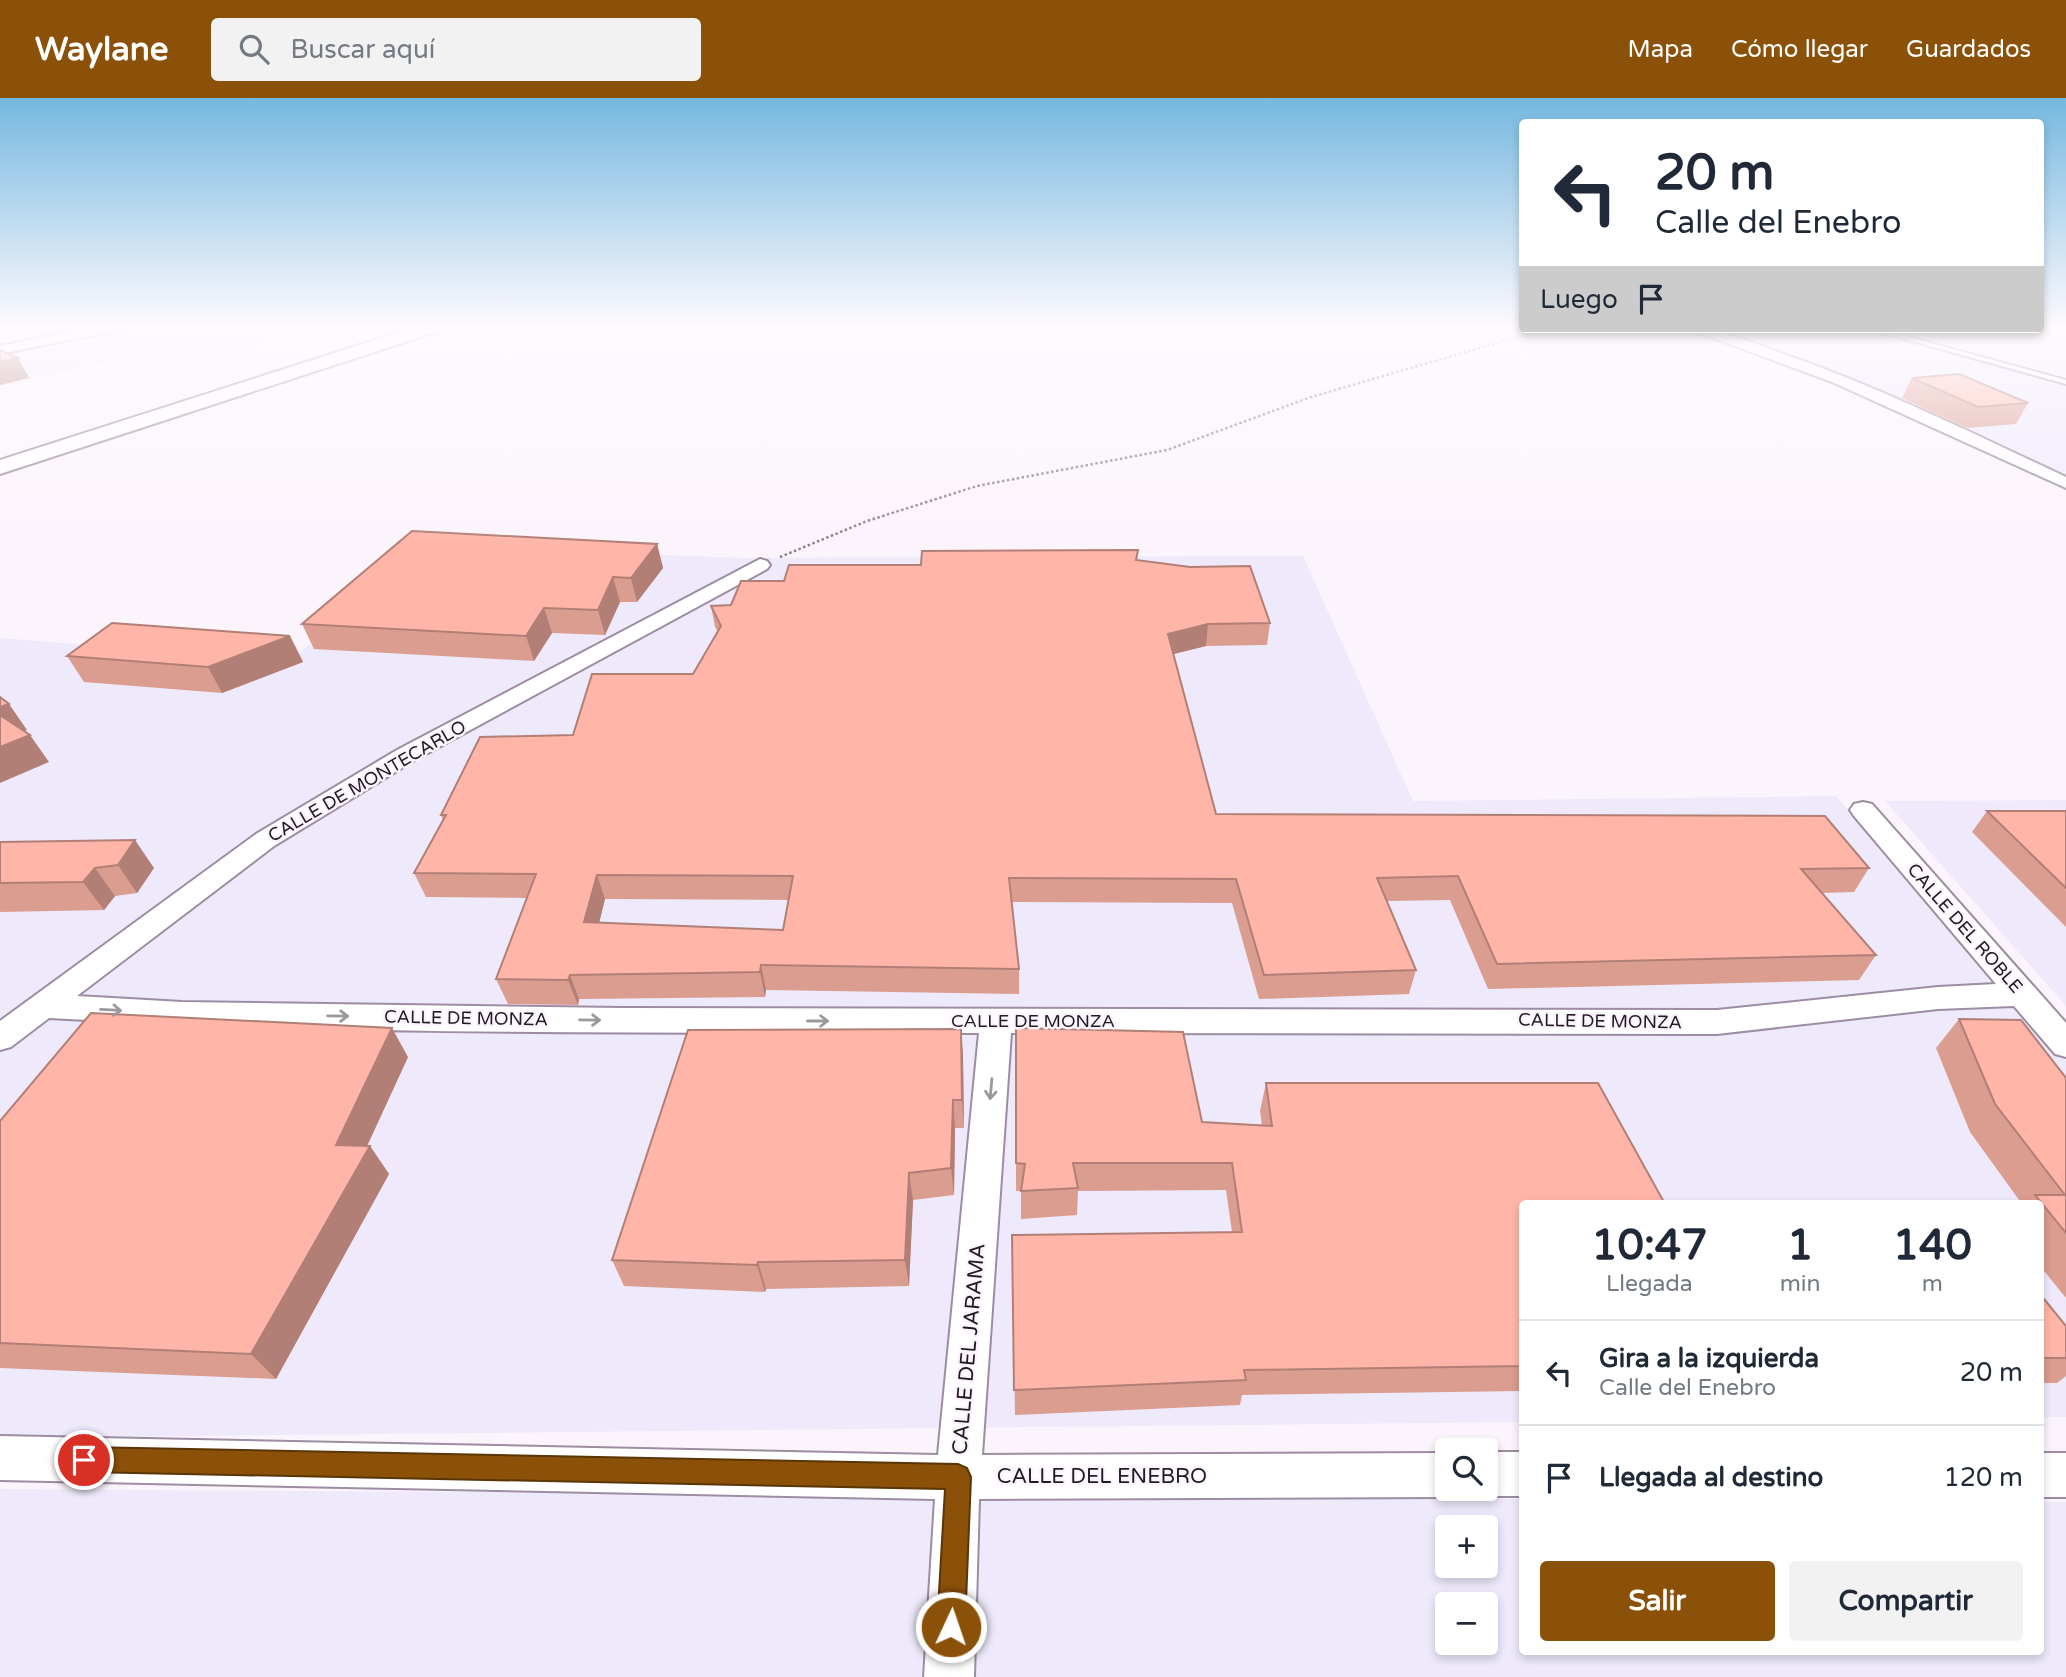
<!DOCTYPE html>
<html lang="es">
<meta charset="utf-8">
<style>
body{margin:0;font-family:"Varela Round",sans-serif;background:#f2f2f3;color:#1f2937;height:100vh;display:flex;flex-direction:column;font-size:26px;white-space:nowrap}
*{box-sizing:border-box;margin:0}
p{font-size:23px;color:#747a83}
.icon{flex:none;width:38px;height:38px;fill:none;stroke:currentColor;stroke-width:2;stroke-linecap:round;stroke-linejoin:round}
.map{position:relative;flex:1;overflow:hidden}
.details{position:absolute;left:1519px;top:1102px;width:525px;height:455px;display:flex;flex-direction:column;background:#fff;border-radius:7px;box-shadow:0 4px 10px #0003}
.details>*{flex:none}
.hud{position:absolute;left:1519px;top:21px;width:525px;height:214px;border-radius:7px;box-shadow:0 4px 10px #0003;background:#fff;color:#1f2937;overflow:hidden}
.fabs{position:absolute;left:1435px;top:1340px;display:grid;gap:14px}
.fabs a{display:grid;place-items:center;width:63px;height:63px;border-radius:7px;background:#fff;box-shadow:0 4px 10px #0003;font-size:35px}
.pin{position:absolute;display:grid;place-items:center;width:60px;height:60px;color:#fff;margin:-30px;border:4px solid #fff;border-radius:50%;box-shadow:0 2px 7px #0007}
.me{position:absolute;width:77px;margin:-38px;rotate:3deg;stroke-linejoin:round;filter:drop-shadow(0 0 5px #0008)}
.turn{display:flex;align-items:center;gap:24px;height:147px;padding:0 21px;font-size:32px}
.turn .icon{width:91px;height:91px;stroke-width:2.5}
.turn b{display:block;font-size:49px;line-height:60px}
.then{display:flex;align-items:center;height:66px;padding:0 21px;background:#0003;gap:14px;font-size:26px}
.eta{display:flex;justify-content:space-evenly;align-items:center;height:119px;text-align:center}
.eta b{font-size:42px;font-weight:800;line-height:49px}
.cta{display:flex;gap:14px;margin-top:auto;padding:14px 21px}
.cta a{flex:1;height:80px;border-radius:7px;background:#8b5109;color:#fff;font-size:28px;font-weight:800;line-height:80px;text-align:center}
.cta a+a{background:#f2f2f3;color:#1f2937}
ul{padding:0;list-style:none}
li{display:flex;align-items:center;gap:21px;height:105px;padding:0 21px;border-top:2px solid #e0e1e3}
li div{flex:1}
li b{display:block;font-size:26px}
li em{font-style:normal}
header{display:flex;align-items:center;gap:42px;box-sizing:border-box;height:98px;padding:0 35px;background:#8b5109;color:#fff}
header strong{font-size:33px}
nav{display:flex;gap:38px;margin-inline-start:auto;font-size:24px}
.search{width:490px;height:63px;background:#f2f2f3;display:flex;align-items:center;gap:18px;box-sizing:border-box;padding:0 24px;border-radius:7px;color:#747a83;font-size:26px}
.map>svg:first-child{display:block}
.industrial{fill:#eeeafc;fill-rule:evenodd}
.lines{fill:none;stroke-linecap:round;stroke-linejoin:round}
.service-casing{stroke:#9e8ca2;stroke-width:4}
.minor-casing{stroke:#9e8ca2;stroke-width:4}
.motorway-casing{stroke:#9e8ca2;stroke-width:4}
.path{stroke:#888189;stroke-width:2.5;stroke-dasharray:2.5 2.5;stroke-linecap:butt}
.service{fill:#fff;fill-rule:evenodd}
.minor{fill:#fff;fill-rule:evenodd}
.motorway{fill:#fff;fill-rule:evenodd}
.wall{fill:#db9d90;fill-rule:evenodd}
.shaded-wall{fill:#b27f76}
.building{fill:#ffb6a8;stroke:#b27f76;stroke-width:2;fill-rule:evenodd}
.oneway{stroke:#9b989c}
.route{fill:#8b5109;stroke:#5a3506;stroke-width:2}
.labels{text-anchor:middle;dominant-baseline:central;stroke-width:5;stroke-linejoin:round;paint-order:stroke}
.street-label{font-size:18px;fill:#201a22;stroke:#fcf4fd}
.near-street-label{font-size:21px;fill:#201a22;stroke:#fcf4fd}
</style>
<header>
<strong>Waylane</strong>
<div class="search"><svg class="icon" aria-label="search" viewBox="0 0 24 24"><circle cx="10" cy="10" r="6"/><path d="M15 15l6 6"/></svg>Buscar aquí</div>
<nav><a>Mapa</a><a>Cómo llegar</a><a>Guardados</a></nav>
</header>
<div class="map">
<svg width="2066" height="1579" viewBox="0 0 2066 1579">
<rect width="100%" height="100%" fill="#fcf4fd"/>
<g class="industrial">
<path d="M0,226H317L243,252L194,255L181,247L0,288Z"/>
<path d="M2041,226H2066V378L1860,283L1772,247L1713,231H2040Z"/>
<path d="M424,448L745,460L1303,458L1413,703L1836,698L2066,958V1319H2041L2040,1106H1522V1324L0,1340V540L290,563Z"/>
<path d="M2066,702V908L1885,703Z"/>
<path d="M0,1391L1522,1401V1554H2040L2041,1404H2066V1579H0ZM1447,1430H1486V1468H1447ZM1447,1507H1486V1545H1447Z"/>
</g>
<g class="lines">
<defs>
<g id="service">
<path d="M1709,231H1719L1706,236L1703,234Z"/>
<path d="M1869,231H1879L2066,282V286Z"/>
</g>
<g id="minor">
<path d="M109,226H133L127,230L0,256V248Z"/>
<path d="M1689,231C1721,231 1751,244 1781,255C1879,289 1972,335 2066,379V390L1832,284Z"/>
<path d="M760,461L767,463L770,467L767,471L415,662L274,748L77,898L182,904L621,910L1717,912L1938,889L1996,886L1854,718L1850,712L1854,706L1863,704L1872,706L2066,925V959L2055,956L2014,908L1938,911L1717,936L1011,935L982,1357L1447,1355V1391H1463L1447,1399L979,1401L974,1579H924L935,1401L0,1382V1338L938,1357L979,935C669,934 358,938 49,920L11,949L0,952V923L256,736L397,652Z"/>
<path d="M1486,1354H1522V1398H1486L1470,1392L1486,1391Z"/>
<rect x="2040" y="1355" width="26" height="44"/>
</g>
<path id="motorway" d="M425,226H451L448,230L0,376V362Z"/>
</defs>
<use href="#service" class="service-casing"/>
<use href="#minor" class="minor-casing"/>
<use href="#motorway" class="motorway-casing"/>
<path class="path" d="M780,459L867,423L977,388L1167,352L1311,299L1545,231"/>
<use href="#service" class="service"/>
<use href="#minor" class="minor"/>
<use href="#motorway" class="motorway"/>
</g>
<g class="wall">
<path d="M1912,280L2028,305L2016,326L1967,330L1902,300Z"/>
<path d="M657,446L663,470L637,504H620L605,537L552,535L534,563L314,551L302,526Z"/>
<path d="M1138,452L1137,463L1270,525L1267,547L1206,548L1173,556L1216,716L1869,770L1854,794L1822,795L1876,857L1859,882L1488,891L1450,802L1387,803L1416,872L1409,896L1259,901L1232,805L1012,804L1019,871V896L766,892L765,899L579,901L578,907L508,906L496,881L527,800L426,799L414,775L443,722L441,717L573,637L693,576L718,534L715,529L711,508L731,507L784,483L921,467ZM605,801L789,802L783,832L599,825Z"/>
<path d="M290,538L303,564L222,595L84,584L67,558Z"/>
<path d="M1987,713H2066V829L1972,734Z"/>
<path d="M0,744L154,770L137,795L115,798L104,812L0,814Z"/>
<path d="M1959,921L2066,980V1200L2040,1168V1106H2022L1970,1034L1936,950Z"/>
<path d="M961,931L963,959L964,1030H955L954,1097L913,1102L909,1188L766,1191L765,1194L624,1188L612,1162Z"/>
<path d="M408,959L367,1048H370L389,1076L276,1281L0,1270V1023Z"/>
<path d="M1266,985L1522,1106V1293L1242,1297L1240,1307L1015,1317L1012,1137L1232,1134L1226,1092L1078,1093L1077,1117L1021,1121V1093H1016V1065L1202,1024L1262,1027L1260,1013Z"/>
<path d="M2040,1196L2066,1228V1278L2057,1285H2040Z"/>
</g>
<g class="shaded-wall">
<path d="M18,260L29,280L0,287V264Z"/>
<path d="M657,446L663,470L637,504L631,480Z"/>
<path d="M613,479L620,504L605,537L598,512Z"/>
<path d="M544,510L552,535L534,563L526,538Z"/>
<path d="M1208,526L1206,548L1166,558L1168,536Z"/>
<path d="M290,538L303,564L222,595L208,569Z"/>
<path d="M9,606L27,632L12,638L0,622V609Z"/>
<path d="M30,637L49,664L0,685V649Z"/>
<path d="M135,742L154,770L137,795L118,767Z"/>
<path d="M95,770L115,798L104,812L83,784Z"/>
<path d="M597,777L605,801L593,849L584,824Z"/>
<path d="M761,867L766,892L765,899L760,874Z"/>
<path d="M570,877L579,901L578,907L568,882Z"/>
<path d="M392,930L408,959L355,1074L370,1048L389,1076L276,1281L251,1256L336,1047Z"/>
<path d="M961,931L963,959L964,1030L962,1002Z"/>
<path d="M953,1002L955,1030L954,1097L951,1070Z"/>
<path d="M909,1075L913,1102L909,1188L905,1162Z"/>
<path d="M758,1164L766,1191L765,1194L757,1167Z"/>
</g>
<g class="building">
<path d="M0,252L18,260L0,264Z"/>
<path d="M1959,276L2028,305L1978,309L1912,280Z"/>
<path d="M412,433L657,446L631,480L613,479L598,512L544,510L526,538L302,526Z"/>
<path d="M1138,452L1136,462L1190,469L1250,468L1270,525L1208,526L1168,536L1216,716L1825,718L1869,770L1801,771L1876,857L1497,866L1458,778L1377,780L1416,872L1264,877L1236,781L1009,780L1019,871L761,867L760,874L570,877L568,882L496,881L536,776L414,775L446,717H441L480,639L573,637L592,576H693L721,528L711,508L731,507L741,483H784L789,467H921L922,453ZM597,777L793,778L783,832L584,824Z"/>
<path d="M112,525L290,538L208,569L67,558Z"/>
<path d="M0,599L9,606L0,609Z"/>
<path d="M0,617L30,637L0,649Z"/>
<path d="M1987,713H2066V790Z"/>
<path d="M135,742L118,767L95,770L83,784L0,785V744Z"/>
<path d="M91,915L392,930L336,1047L370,1048L251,1256L0,1245V1023Z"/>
<path d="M1959,921L2021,922L2066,980V1135L2035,1097H2065L1995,1006Z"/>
<path d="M1016,930L1183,934L1202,1024L1272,1028L1266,985H1598L1665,1106H1522V1268L1244,1272L1246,1282L1014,1292L1012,1137L1242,1134L1232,1065H1073L1078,1090L1021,1093L1025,1066L1016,1065Z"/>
<path d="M961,931L962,1002H953L951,1070L909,1075L905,1162L758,1164L757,1167L612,1162L688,932Z"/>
<path d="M2040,1196L2066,1228V1260H2040Z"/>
</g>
<defs><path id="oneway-shaft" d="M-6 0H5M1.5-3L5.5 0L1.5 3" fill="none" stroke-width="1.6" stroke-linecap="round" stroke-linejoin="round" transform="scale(1.75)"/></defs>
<g class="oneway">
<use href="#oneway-shaft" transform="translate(111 912) rotate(3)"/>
<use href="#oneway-shaft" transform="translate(338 918) rotate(1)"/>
<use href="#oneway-shaft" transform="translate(590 922) rotate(1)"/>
<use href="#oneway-shaft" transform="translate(818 923)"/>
<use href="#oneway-shaft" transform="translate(991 991) rotate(95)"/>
</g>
<linearGradient id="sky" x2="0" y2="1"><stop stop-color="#75b8e0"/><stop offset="0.51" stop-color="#fefafe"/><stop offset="1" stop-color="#fefafe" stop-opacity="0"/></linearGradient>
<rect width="2066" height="447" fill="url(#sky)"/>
<path class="route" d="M84,1349L958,1366L967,1370L971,1379L965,1529L961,1538L951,1542L941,1538L937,1529L945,1391L84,1374L75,1370L71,1362L75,1353Z"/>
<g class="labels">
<g class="street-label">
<text transform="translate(367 683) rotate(-30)">CALLE DE MONTECARLO</text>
<text transform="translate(1965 830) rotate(49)">CALLE DEL ROBLE</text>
<text transform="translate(466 920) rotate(1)">CALLE DE MONZA</text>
<text x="1033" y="923">CALLE DE MONZA</text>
<text transform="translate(1600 923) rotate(1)">CALLE DE MONZA</text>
</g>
<g class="near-street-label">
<text transform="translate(969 1251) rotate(-85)">CALLE DEL JARAMA</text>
<text x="1102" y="1378">CALLE DEL ENEBRO</text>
</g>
</g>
</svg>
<div class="fabs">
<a><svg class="icon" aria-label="search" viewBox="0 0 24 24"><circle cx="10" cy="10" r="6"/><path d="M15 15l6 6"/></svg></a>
<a>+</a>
<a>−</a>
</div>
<div class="pin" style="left:84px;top:1362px;background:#d93025"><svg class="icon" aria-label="arrive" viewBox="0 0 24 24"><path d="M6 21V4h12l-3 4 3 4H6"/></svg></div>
<svg class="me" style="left:951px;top:1529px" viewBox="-20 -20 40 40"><circle r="17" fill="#8b5109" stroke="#fff" stroke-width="3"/><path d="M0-11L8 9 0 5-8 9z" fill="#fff"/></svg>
<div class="hud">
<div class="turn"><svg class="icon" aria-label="left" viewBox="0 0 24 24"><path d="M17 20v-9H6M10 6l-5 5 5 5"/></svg><div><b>20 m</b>Calle del Enebro</div></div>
<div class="then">Luego<svg class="icon" aria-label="arrive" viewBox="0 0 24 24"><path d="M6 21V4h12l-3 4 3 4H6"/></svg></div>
</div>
<section class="details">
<div class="eta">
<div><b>10:47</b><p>Llegada</p></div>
<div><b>1</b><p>min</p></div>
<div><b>140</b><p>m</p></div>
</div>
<ul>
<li><svg class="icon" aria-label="left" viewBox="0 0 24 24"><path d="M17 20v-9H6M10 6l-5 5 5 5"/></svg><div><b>Gira a la izquierda</b><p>Calle del Enebro</p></div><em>20 m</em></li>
<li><svg class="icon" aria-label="arrive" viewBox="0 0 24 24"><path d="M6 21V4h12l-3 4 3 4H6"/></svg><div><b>Llegada al destino</b></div><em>120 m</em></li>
</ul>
<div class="cta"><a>Salir</a><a>Compartir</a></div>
</section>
</div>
